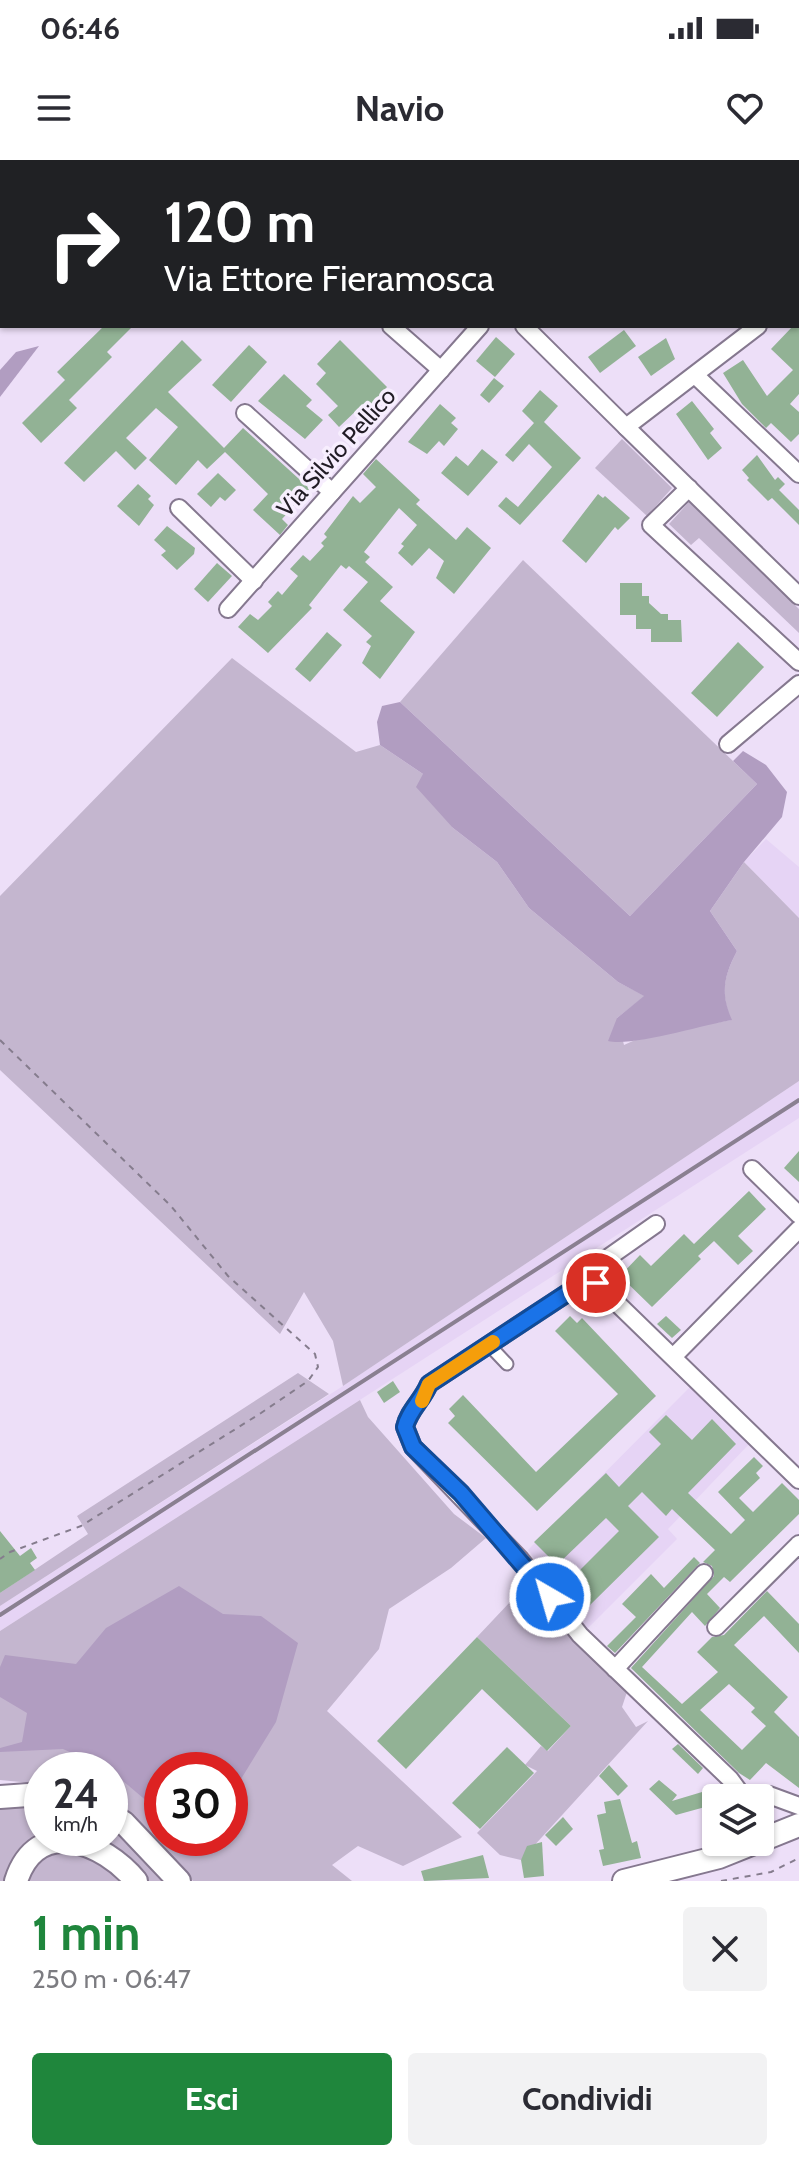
<!DOCTYPE html>
<html lang="it">
<meta charset="utf-8">
<style>
body{margin:0;font-family:Cabin,sans-serif;background:#f2f2f3;color:#2b2b33;height:100vh;display:flex;flex-direction:column;font-size:30px;white-space:nowrap}
*{box-sizing:border-box;margin:0}
p{font-size:26px;color:#7c7c81}
.icon{flex:none;width:44px;height:44px;fill:none;stroke:currentColor;stroke-width:2;stroke-linecap:round;stroke-linejoin:round}
.map{position:relative;height:1721px;overflow:hidden}
.details{display:flex;flex-direction:column;background:#fff;flex:1}
.details>*{flex:none}
.banner{position:absolute;left:0px;top:0px;width:800px;height:168px;box-shadow:0 2px 6px #0004;background:#202124;color:#fff;overflow:hidden}
.controls{position:absolute;left:702px;top:1624px;display:grid;gap:16px}
.controls a{display:grid;place-items:center;width:72px;height:72px;border-radius:8px;background:#fff;box-shadow:0 2px 6px #0004;font-size:40px}
.speed{position:absolute;left:24px;top:1592px;display:flex;gap:16px;font-size:40px;font-weight:700;text-align:center}
.speed>*{display:grid;place-content:center;width:104px;height:104px;border-radius:50%;background:#fff;box-shadow:0 2px 6px #0004;line-height:1}
.speed small{font-size:20px;font-weight:400}
.speed .limit{border:12px solid #d22;background:#fff;color:#111}
.pin{position:absolute;display:grid;place-items:center;width:68px;height:68px;color:#fff;margin:-34px;border:4px solid #fff;border-radius:50%;box-shadow:0 2px 8px #0007}
.me{position:absolute;width:88px;margin:-44px;rotate:322deg;stroke-linejoin:round;filter:drop-shadow(0 0 6px #0008)}
.turn{display:flex;align-items:center;gap:28px;height:168px;padding:0 32px;font-size:36px}
.turn .icon{width:104px;height:104px;stroke-width:2.5}
.turn b{display:block;font-size:56px;line-height:68px}
.round{display:grid;place-items:center;flex:none;width:84px;height:84px;border-radius:8px;background:#f2f2f3}
.summary{display:flex;align-items:center;justify-content:space-between;height:136px;padding:0 32px}
h1{font-size:48px;font-weight:700;line-height:60px;color:#1f863c}
.action{display:flex;gap:16px;margin-top:auto;padding:16px 32px}
.action a{flex:1;height:92px;border-radius:8px;background:#1f863c;color:#fff;font-size:32px;font-weight:700;line-height:92px;text-align:center}
.action a+a{background:#f2f2f3;color:#2b2b33}
.status{display:flex;justify-content:space-between;align-items:center;height:56px;padding:0 40px;background:#fff;direction:ltr}
.status svg{height:22px;fill:currentColor}
header{display:flex;justify-content:space-between;align-items:center;height:104px;padding:0 32px;background:#fff;font-size:36px;font-weight:700}
.map>svg:first-child{display:block}
.built{fill:#e6d4f5}
.green{fill:#c4b6cf;fill-rule:evenodd}
.forest{fill:#b19dc1}
.building{fill:#92b295;fill-rule:evenodd}
.lines{fill:none;stroke-linecap:round;stroke-linejoin:round}
.pedestrian-casing{stroke:#85788f;stroke-width:15}
.minor-casing{stroke:#85788f;stroke-width:20}
.tertiary-casing{stroke:#85788f;stroke-width:22}
.secondary-casing{stroke:#85788f;stroke-width:26}
.path{stroke:#857c8d;stroke-width:2;stroke-dasharray:6 6;stroke-linecap:butt}
.pedestrian{stroke:#fff;stroke-width:11}
.minor{stroke:#fff;stroke-width:16}
.tertiary{stroke:#fff;stroke-width:18}
.secondary{stroke:#fff;stroke-width:22}
.rail{stroke:#8a8091;stroke-width:4}
.route-casing{stroke:#114b97;stroke-width:20}
.route{stroke:#1a73e8;stroke-width:14}
.slow{stroke:#f59e0b;stroke-width:14}
.labels{text-anchor:middle;dominant-baseline:central;stroke-width:7;stroke-linejoin:round;paint-order:stroke}
.street-label{font-size:24px;fill:#211c25;stroke:#f7eefe}
</style>
<div class="status"><b>06:46</b><svg viewBox="0 0 49 12"><path d="M0 12V9h3v3zM5 12V6h3v6zM10 12V3h3v9zM15 12V0h3v12zM26 1h20v11H26zM47 4h2v5h-2z"/></svg></div>
<header><svg class="icon" aria-label="menu" viewBox="0 0 24 24"><path d="M4 6h16M4 12h16M4 18h16"/></svg>Navio<svg class="icon" aria-label="heart" viewBox="0 0 24 24"><path d="M12 20l-8-8c-3-5 5-10 8-4 3-6 11-1 8 4z"/></svg></header>
<div class="map">
<svg width="799" height="1721" viewBox="0 0 799 1721">
<rect width="100%" height="100%" fill="#eddff8"/>
<g class="built">
<path d="M766,679L799,707V758L744,702Z"/>
<path d="M799,921V958L0,1471V1446L343,1226Z"/>
<path d="M691,1226L750,1283L668,1369L677,1379L587,1469L528,1390Z"/>
</g>
<g class="green">
<path d="M622,279L672,328L647,356L595,308Z"/>
<path d="M689,342L799,449V473L699,378L691,385L669,364Z"/>
<path d="M523,400L757,624L630,756L400,542Z"/>
<path d="M232,498L356,592L380,585L423,614L453,668L497,702L529,748L618,822L645,836L617,858L624,885L644,876L731,860C720,832 724,816 737,791L710,751L744,702L799,758V921L343,1226L333,1181L304,1132L280,1174L0,910V736Z"/>
<path d="M298,1213L329,1234L0,1446V1433L88,1374L77,1356Z"/>
<path d="M360,1240L368,1257L454,1354L486,1378L451,1408L389,1449L379,1489L327,1551L462,1677L403,1706L358,1686L332,1705L352,1721H193L150,1677L110,1648V1610H42V1624L0,1620V1471ZM162,1610H230V1678H162Z"/>
<path d="M528,1423L580,1488L628,1529L622,1547L636,1567L648,1561L521,1700L500,1695L477,1673L537,1611L525,1605L541,1586L548,1591L571,1566L477,1477Z"/>
<path d="M42,1642V1678L8,1721H0V1646Z"/>
<path d="M110,1663L164,1721H145L88,1678H110Z"/>
<path d="M81,1689L128,1721H24C32,1696 57,1690 81,1689Z"/>
</g>
<g class="forest">
<path d="M39,186L0,237V210L16,192Z"/>
<path d="M400,542L630,756L757,624L733,601L743,591L766,605L787,632L782,657L744,702L710,751L737,791C724,816 720,833 732,860C702,865 632,887 608,881L617,858L644,836L618,822L529,748L497,702L453,668L416,627L423,614L380,585L377,562L382,546Z"/>
<path d="M179,1426L223,1454L261,1456L298,1483L276,1562L230,1637V1610H162V1654L110,1610L63,1589L0,1592V1588L22,1582L27,1553L0,1537V1507L5,1495L76,1504L106,1468Z"/>
</g>
<g class="building">
<path d="M799,160V234L790,244L799,252V274L791,282L771,263L766,268L742,244L723,213L743,200L767,236L793,210L771,189L793,166H798Z"/>
<path d="M104,166H133L107,192L112,197L69,240L77,248L41,283L22,263L65,220L57,212Z"/>
<path d="M624,170L636,186L600,213L588,197Z"/>
<path d="M496,177L515,194L495,217L476,201Z"/>
<path d="M666,178L675,199L651,216L638,197Z"/>
<path d="M182,180L202,200L168,232L224,288L243,268L310,329L282,359L288,365L280,375L253,350L268,334L225,292L207,309L198,300L176,325L149,300L178,267L156,248L126,278L147,298L135,310L116,291L84,322L64,303Z"/>
<path d="M340,180L387,227L373,243L362,251L359,248L339,267L328,255L338,246L316,224L326,213L317,204Z"/>
<path d="M249,185L267,202L231,242L212,225Z"/>
<path d="M284,214L312,240L306,246L323,260L305,279L258,241Z"/>
<path d="M494,218L504,226L489,243L480,235Z"/>
<path d="M540,230L558,246L544,262L581,298L520,365L498,346L506,337L518,347L552,307L529,284L513,302L505,295L534,263L522,251Z"/>
<path d="M692,241L714,269L710,273L722,288L708,300L676,254Z"/>
<path d="M440,244L456,258L451,263L458,269L444,286L439,281L427,294L408,282Z"/>
<path d="M482,289L498,302L468,336L441,313L456,296L468,306Z"/>
<path d="M757,295L775,320L778,317L785,324L779,330L799,350V365L772,338L768,341L747,320L749,318L742,310Z"/>
<path d="M376,299L420,340L416,344L456,380L467,367L491,388L454,434L436,418L444,401L429,388L412,406L398,393L404,386L401,384L417,365L399,348L364,392L370,397L365,402L393,427L380,441L415,472L380,519L362,503L371,486L366,482L372,476L343,450L368,422L349,406L346,409L341,405L309,445L312,448L268,493L238,467L250,454L258,460L272,446L268,442L278,431L282,435L298,416L290,409L303,395L310,401L324,386L321,383L327,377L324,374L353,336L360,343L376,327L363,314Z"/>
<path d="M218,313L236,330L225,341L220,337L211,347L197,334Z"/>
<path d="M138,324L151,336L148,339L154,345L139,366L117,346Z"/>
<path d="M598,334L603,338L605,336L630,358L618,370L615,367L586,403L562,381Z"/>
<path d="M167,366L195,388L194,394L177,410L161,395L166,391L154,380Z"/>
<path d="M217,403L232,416L208,442L194,429Z"/>
<path d="M620,423H642V436H649V443L661,454H668V460H681L682,482H651V469H636V455H620Z"/>
<path d="M327,472L342,485L310,522L295,509Z"/>
<path d="M738,482L764,507L717,557L691,533Z"/>
<path d="M799,991V1022L784,1008Z"/>
<path d="M749,1031L766,1049L738,1076L753,1091L738,1105L714,1081L698,1096L701,1099L652,1147L620,1116L640,1095L651,1106L684,1074L694,1084Z"/>
<path d="M570,1156L577,1163L582,1158L656,1236L537,1351L448,1263L455,1256L449,1249L463,1235L536,1312L618,1234L555,1171Z"/>
<path d="M666,1156L681,1170L672,1178L657,1164Z"/>
<path d="M393,1221L400,1232L384,1243L377,1232Z"/>
<path d="M666,1255L692,1280L712,1259L736,1284L688,1333L731,1374L745,1360L718,1332L754,1297L763,1306L756,1313L760,1318L739,1338L753,1352L782,1323L799,1340V1354L730,1422L724,1417L707,1434L720,1448L705,1466L692,1452L642,1507L682,1544L718,1512L697,1492L712,1477L724,1475L767,1431L799,1464V1493L764,1456L734,1485L788,1537L774,1552L799,1577V1628L766,1603L750,1620L739,1613L631,1508L714,1416L712,1406L703,1402L715,1390L672,1349L666,1356L642,1332L628,1346L659,1377L590,1445L568,1422L619,1371L606,1358L557,1405L534,1382L606,1313L619,1327L661,1284L649,1272ZM729,1524L755,1548L751,1552L766,1566L742,1590L700,1550Z"/>
<path d="M0,1371L20,1396L31,1388L37,1398L30,1403L35,1410L0,1433Z"/>
<path d="M694,1397L700,1403L615,1493L607,1486L636,1457L622,1444L651,1414L664,1428Z"/>
<path d="M477,1477L571,1566L547,1591L482,1529L406,1609L377,1581Z"/>
<path d="M678,1584L703,1608L698,1614L672,1589Z"/>
<path d="M507,1587L534,1613L480,1669L452,1643Z"/>
<path d="M609,1605L628,1626L618,1636L599,1616Z"/>
<path d="M659,1620L677,1635L672,1641L722,1626L726,1638H716V1644L676,1655L649,1629Z"/>
<path d="M620,1639L632,1683L637,1681L641,1698L603,1706L599,1690L604,1689L597,1655L606,1653L604,1642Z"/>
<path d="M563,1657L573,1669L556,1686L545,1675Z"/>
<path d="M542,1682L544,1716L524,1718L521,1700L527,1686Z"/>
<path d="M483,1695L489,1718L424,1721L421,1711Z"/>
</g>
<g class="lines">
<defs>
<path id="pedestrian" d="M489,1185L507,1204"/>
<g id="minor">
<path d="M20,0L22,2"/>
<path d="M357,0L359,2"/>
<path d="M411,2L413,0"/>
<path d="M655,2L658,0"/>
<path d="M798,136L799,135"/>
<path d="M391,166L441,210"/>
<path d="M524,166L626,267L758,166"/>
<path d="M695,215L799,314"/>
<path d="M245,253L332,332"/>
<path d="M626,267L799,436"/>
<path d="M689,328L651,365L799,502"/>
<path d="M179,348L254,421"/>
<path d="M228,449L480,166"/>
<path d="M728,584L799,524"/>
<path d="M752,1009L799,1055"/>
<path d="M656,1064L592,1109L588,1115L799,1320"/>
<path d="M596,1123L575,1128L429,1224C422,1241 409,1250 405,1267L413,1287L520,1399L580,1475L730,1619L744,1638L769,1635L799,1646"/>
<path d="M673,1197L799,1069"/>
<path d="M716,1467L799,1384"/>
<path d="M615,1509L704,1413"/>
</g>
<g id="tertiary">
<path d="M58,0L67,2"/>
<path d="M92,2L95,0"/>
<path d="M128,2L131,0"/>
<path d="M0,58L2,57"/>
<path d="M0,83H2"/>
</g>
<g id="secondary">
<path d="M0,1637L42,1634"/>
<path d="M110,1654L124,1663L179,1721"/>
<path d="M16,1721C37,1655 104,1682 136,1721"/>
<path d="M624,1721L719,1697L799,1665"/>
</g>
</defs>
<use href="#pedestrian" class="pedestrian-casing"/>
<use href="#minor" class="minor-casing"/>
<use href="#tertiary" class="tertiary-casing"/>
<use href="#secondary" class="secondary-casing"/>
<g class="path">
<path d="M0,880L171,1046L228,1116L315,1194L318,1207L308,1221L261,1253L81,1366L10,1392L0,1399"/>
<path d="M721,1721L771,1712L799,1698"/>
</g>
<use href="#pedestrian" class="pedestrian"/>
<use href="#minor" class="minor"/>
<use href="#tertiary" class="tertiary"/>
<use href="#secondary" class="secondary"/>
<path class="rail" d="M0,1455L799,940"/>
</g>
<g class="lines">
<defs>
<path id="route" d="M550,1437L461,1333L413,1287L405,1267C409,1250 422,1241 429,1224L575,1128L596,1123"/>
</defs>
<use href="#route" class="route-casing"/>
<use href="#route" class="route"/>
<path class="slow" d="M422,1241L429,1224L493,1182"/>
</g>
<g class="labels">
<g class="street-label">
<text transform="translate(336 292) rotate(-48)">Via Silvio Pellico</text>
</g>
</g>
</svg>
<div class="controls">
<a><svg class="icon" aria-label="layers" viewBox="0 0 24 24"><path d="M12 4l9 5-9 5-9-5zM3 14l9 5 9-5"/></svg></a>
</div>
<div class="speed"><div>24<small>km/h</small></div><div class="limit">30</div></div>
<div class="pin" style="left:596px;top:1123px;background:#d93025"><svg class="icon" aria-label="arrive" viewBox="0 0 24 24"><path d="M6 21V4h12l-3 4 3 4H6"/></svg></div>
<svg class="me" style="left:550px;top:1437px" viewBox="-20 -20 40 40"><circle r="17" fill="#1a73e8" stroke="#fff" stroke-width="3"/><path d="M0-11L8 9 0 5-8 9z" fill="#fff"/></svg>
<div class="banner">
<div class="turn"><svg class="icon" aria-label="right" viewBox="0 0 24 24"><path d="M7 20v-9h11M14 6l5 5-5 5"/></svg><div><b>120 m</b>Via Ettore Fieramosca</div></div>
</div>
</div>
<section class="details">
<div class="summary"><div><h1>1 min</h1><p>250 m · 06:47</p></div><a class="round"><svg class="icon" aria-label="close" viewBox="0 0 24 24"><path d="M6 6l12 12M18 6L6 18"/></svg></a></div>
<div class="action"><a>Esci</a><a>Condividi</a></div>
</section>
